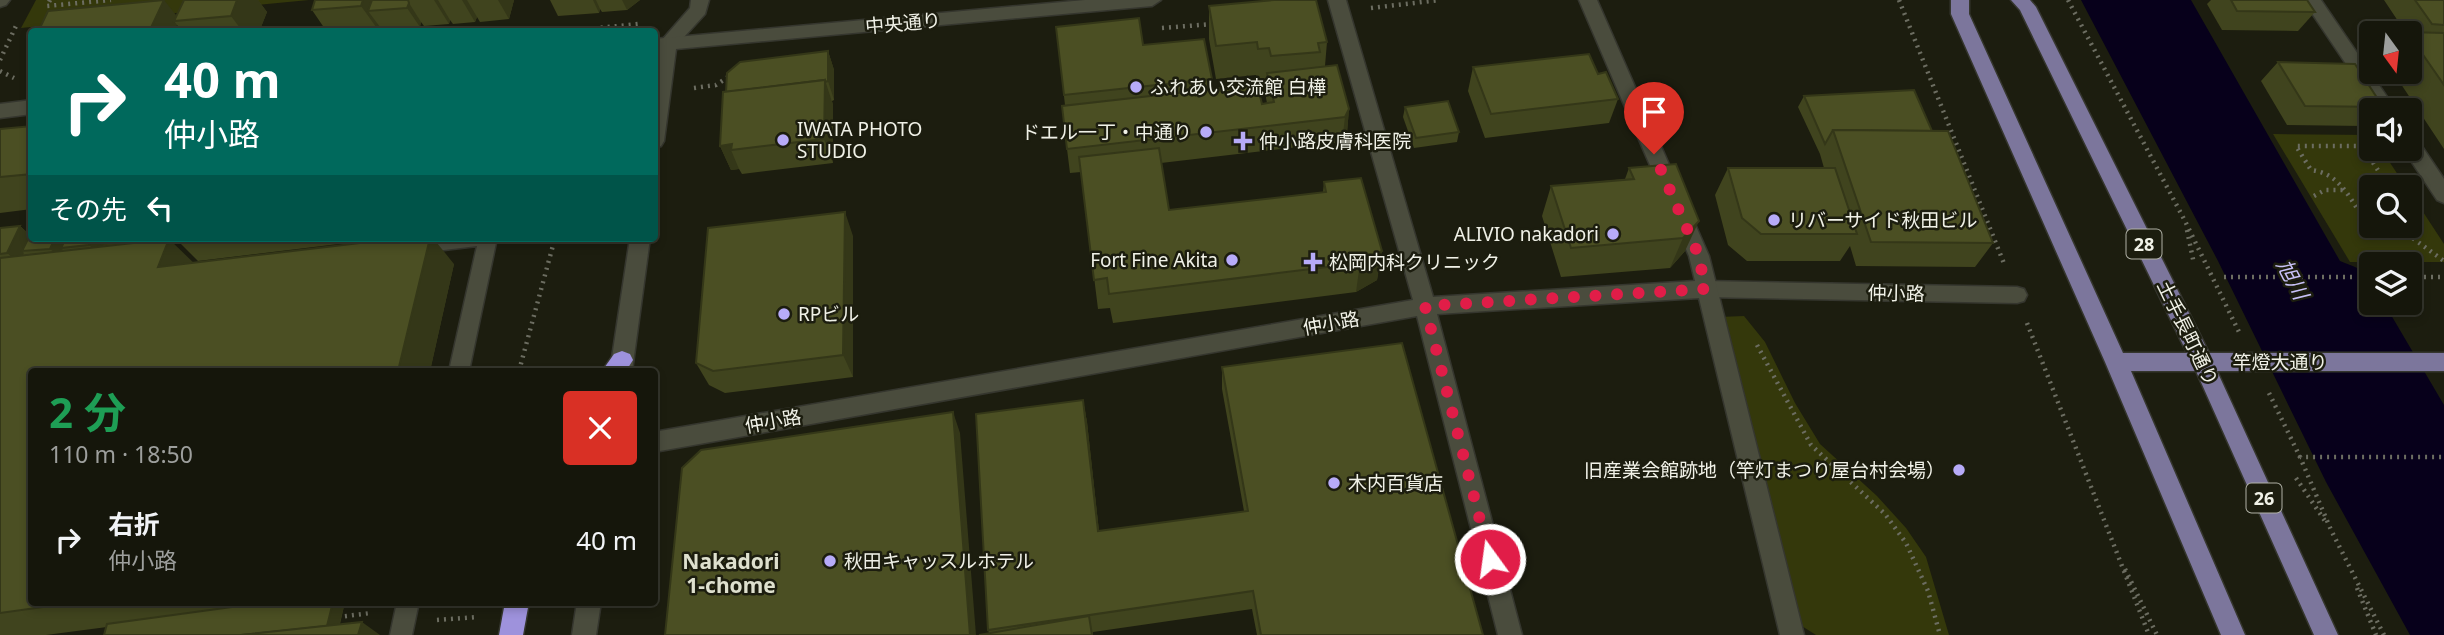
<!DOCTYPE html>
<html lang="ja">
<meta charset="utf-8">
<style>
body{margin:0;font-family:"Noto Sans","Noto Sans JP",sans-serif;background:#222319;color:#f1f3f6;height:100vh;display:flex;flex-direction:column;font-size:26px;white-space:nowrap}
*{box-sizing:border-box;margin:0}
p{font-size:23px;color:#9d9f9d}
.icon{flex:none;width:38px;height:38px;fill:none;stroke:currentColor;stroke-width:2;stroke-linecap:round;stroke-linejoin:round}
.map{position:relative;flex:1;overflow:hidden}
.drawer{position:absolute;left:28px;top:368px;width:630px;height:238px;display:flex;flex-direction:column;background:#15160b;border-radius:7px;box-shadow:0 4px 10px #0003,0 0 0 2px #34352c}
.drawer>*{flex:none}
.top-card{position:absolute;left:28px;top:28px;width:630px;height:214px;border-radius:7px;box-shadow:0 4px 10px #0003,0 0 0 2px #34352c;background:#00695c;color:#fff;overflow:hidden}
.needle{width:46px;rotate:165deg}
.tools{position:absolute;left:2359px;top:21px;display:grid;gap:14px}
.tools a{display:grid;place-items:center;width:63px;height:63px;border-radius:7px;background:#15160b;box-shadow:0 4px 10px #0003,0 0 0 2px #34352c;font-size:35px}
.pin{position:absolute;display:grid;place-items:center;width:60px;height:60px;color:#fff;margin:-72px -30px;border-radius:50% 50% 50% 0;rotate:-45deg;box-shadow:0 0 7px #0007}
.pin .icon{rotate:45deg}
.me{position:absolute;width:77px;margin:-38px;rotate:346deg;stroke-linejoin:round;filter:drop-shadow(0 0 5px #0008)}
.turn{display:flex;align-items:center;gap:24px;height:147px;padding:0 21px;font-size:32px}
.turn .icon{width:91px;height:91px;stroke-width:2.5}
.turn b{display:block;font-size:49px;line-height:60px}
.then{display:flex;align-items:center;height:66px;padding:0 21px;background:#0003;gap:14px;font-size:26px}
.round{display:grid;place-items:center;flex:none;width:74px;height:74px;border-radius:7px;background:#222319}
.head{display:flex;align-items:center;justify-content:space-between;height:119px;padding:0 21px}
h1{font-size:42px;font-weight:700;line-height:52px;color:#1e9e55}
ul{padding:0;list-style:none}
li{display:flex;align-items:center;gap:21px;height:105px;padding:0 21px}
li div{flex:1}
li b{display:block;font-size:26px}
li em{font-style:normal}
.map>svg:first-child{display:block}
.green{fill:#34380b}
.water{fill:#07001b}
.lines{fill:none;stroke-linecap:round;stroke-linejoin:round}
.service-casing{stroke:#35362e;stroke-width:3}
.pedestrian-casing{stroke:#35362e;stroke-width:3}
.minor-casing{stroke:#35362e;stroke-width:3}
.tertiary-casing{stroke:#35362e;stroke-width:3}
.primary-casing{stroke:#35362e;stroke-width:3}
.motorway-casing{stroke:#35362e;stroke-width:3}
.path{stroke:#6c6d61;stroke-width:4.5;stroke-dasharray:2 5;stroke-linecap:butt}
.service{fill:#4a4c3d;fill-rule:evenodd}
.pedestrian{fill:#4a4c3d;fill-rule:evenodd}
.minor{fill:#4a4c3d;fill-rule:evenodd}
.tertiary{fill:#4a4c3d;fill-rule:evenodd}
.primary{fill:#7c769c;fill-rule:evenodd}
.motorway{fill:#9e92dc;fill-rule:evenodd}
.wall{fill:#40441e}
.shaded-wall{fill:#343718}
.building{fill:#4b4f23;stroke:#343718;stroke-width:2}
.route{stroke:#e11d48;stroke-width:12;stroke-dasharray:0 21.6}
.poi-dot{fill:#b7abf8;stroke:#1c1d0f;stroke-width:2.5}
.labels{text-anchor:middle;dominant-baseline:central;stroke-width:5;stroke-linejoin:round;paint-order:stroke}
.shield{fill:#1c1d0f;stroke:#b0b1a6;stroke-width:2}
.shield-label{font-size:18px;font-weight:bold;fill:#f0f1e7}
.street-label{font-size:19px;fill:#f0f1e7;stroke:#1c1d0f}
.poi-label{font-size:19px;fill:#f0f1e7;stroke:#1c1d0f;text-anchor:start}
.water-label{font-size:21px;font-style:italic;fill:#c8c1f7;stroke:#1c1d0f}
.neighbourhood-label{font-size:21px;font-weight:bold;fill:#dee0ce;stroke:#1c1d0f}
</style>
<div class="map">
<svg width="2444" height="635" viewBox="0 0 2444 635">
<rect width="100%" height="100%" fill="#1c1d0f"/>
<g class="green">
<path d="M36,0H309L21,28Z"/>
<path d="M2273,134L2371,135V149H2381L2406,187H2371V226H2410V192L2444,244V262H2350Z"/>
<path d="M1744,316L1765,342L1795,403L1820,444L1877,496L1906,528L1926,557L1949,635H1816L1797,623L1719,317Z"/>
</g>
<path class="water" d="M2081,0H2191L2340,261C2368,272 2371,272 2371,303H2384L2444,405V635H2410L2326,482L2218,261Z"/>
<g class="lines">
<defs>
<g id="service">
<path d="M424,238H497L469,371H449L477,246L411,254L404,252L402,247L404,242Z"/>
<path d="M397,602H419L412,635H390Z"/>
</g>
<path id="pedestrian" d="M1705,281L2017,287L2024,289L2027,295L2024,301L2017,303L1705,297L1698,295L1695,289L1698,283Z"/>
<g id="minor">
<path d="M691,0H709L705,14L674,48H662L659,44L662,40L690,8Z"/>
<path d="M1328,0H1346L1433,297L1695,281L1689,256L1579,0H1597L1709,256L1804,635H1780L1699,298L1437,314L1522,635H1498L1417,316L654,452V432L1413,300Z"/>
<path d="M2303,0H2321L2396,110H2377Z"/>
<path d="M2410,137L2417,139L2444,179V203L2437,200L2403,149H2410Z"/>
</g>
<g id="tertiary">
<path d="M0,0H10L6,5L0,7Z"/>
<path d="M1085,0H1161L1152,6L676,49L664,141L661,146L654,148V74L658,51H654V39Z"/>
<path d="M32,100V114L0,118V104Z"/>
<path d="M630,238H650L632,371H610Z"/>
<path d="M577,602H601L596,635H572Z"/>
</g>
<path id="primary" d="M1951,0H1969V14L2123,353H2187L2020,10L2011,0H2030L2036,7L2209,353H2444V371H2217L2338,635H2314L2196,371H2131L2245,635H2221L2105,362L1951,14Z"/>
<g id="motorway">
<path d="M622,351L630,354L633,360L626,371H602L614,354Z"/>
<path d="M505,602H529L523,635H499Z"/>
</g>
</defs>
<use href="#service" class="service-casing"/>
<use href="#pedestrian" class="pedestrian-casing"/>
<use href="#minor" class="minor-casing"/>
<use href="#tertiary" class="tertiary-casing"/>
<use href="#primary" class="primary-casing"/>
<use href="#motorway" class="motorway-casing"/>
<g class="path">
<path d="M50,0L47,6L111,0"/>
<path d="M1899,0L2005,266"/>
<path d="M2068,0L2185,221L2239,332"/>
<path d="M1371,8L1440,0"/>
<path d="M1162,28L1213,24"/>
<path d="M559,32L638,24"/>
<path d="M0,60L16,26"/>
<path d="M0,71L14,78"/>
<path d="M694,88L716,85L731,75"/>
<path d="M2314,196L2325,190H2344"/>
<path d="M2371,204L2362,207L2360,213L2371,225"/>
<path d="M2360,213C2347,193 2337,173 2311,170L2296,146H2362L2389,187"/>
<path d="M2410,217H2422"/>
<path d="M2372,226L2383,229L2396,226"/>
<path d="M2396,226L2444,261"/>
<path d="M2187,230L2194,264"/>
<path d="M2224,277H2371"/>
<path d="M2410,277H2444"/>
<path d="M2027,323L2149,635"/>
<path d="M1757,345L1811,445L1885,514L1906,543L1928,591L1940,635"/>
<path d="M519,371L555,238"/>
<path d="M2269,393L2300,457"/>
<path d="M2296,478L2325,521"/>
<path d="M2125,569L2157,635"/>
<path d="M2357,588L2376,635"/>
<path d="M338,617L371,613"/>
<path d="M437,620L477,617"/>
<path d="M2384,635L2331,530L2300,457H2444"/>
</g>
<use href="#service" class="service"/>
<use href="#pedestrian" class="pedestrian"/>
<use href="#minor" class="minor"/>
<use href="#tertiary" class="tertiary"/>
<use href="#primary" class="primary"/>
<use href="#motorway" class="motorway"/>
</g>
<g class="wall">
<path d="M184,0H258L267,12L259,32H183L177,25L38,32L177,16Z"/>
<path d="M315,0H514L509,19L480,22L477,17L475,22L453,24L450,20L449,24L424,26L421,22L420,27L382,30L380,27L379,31L371,32H327L312,10Z"/>
<path d="M550,0H640L627,10L602,12L600,9L599,13L558,16Z"/>
<path d="M2211,0H2307L2315,12L2298,31L2222,30L2207,4Z"/>
<path d="M2384,0H2444V149L2393,72H2410V33H2406Z"/>
<path d="M1209,6L1327,42L1325,66L1349,109L1347,133L1342,142L1161,163L1169,210L1323,192L1324,182L1382,251L1377,280L1356,292L1113,323L1110,308L1098,309L1081,172L1070,173L1067,149L1065,105L1056,27L1143,45L1212,79V89L1262,104L1267,103L1266,98V81L1257,82L1256,75L1216,79L1209,39Z"/>
<path d="M828,51L834,70V100L832,101L833,105V163L742,174L739,169L731,170L720,146Z"/>
<path d="M2278,62L2383,107L2380,110H2371V119L2364,126L2287,125L2261,81Z"/>
<path d="M1473,67L1598,74L1618,99L1609,123L1485,138L1468,91Z"/>
<path d="M1804,96L1932,131L1993,243L1975,267L1856,266L1850,246L1840,261H1747L1728,245L1715,195L1728,168H1824L1820,154L1798,107Z"/>
<path d="M1405,107L1459,132L1457,142L1414,148L1403,117Z"/>
<path d="M32,126V209L0,213V129Z"/>
<path d="M1676,164L1685,251L1670,268L1561,277L1542,216L1551,186L1625,179L1629,168Z"/>
<path d="M20,226L30,235L145,241L194,263L454,264L430,371H32V602H345L340,624L380,635L107,627L46,635H0V228Z"/>
<path d="M853,236V377L725,393L709,385L696,363Z"/>
<path d="M175,238H388L198,261Z"/>
<path d="M1222,367L1483,635H1257L1252,609L1093,632V635L989,633L988,630L1083,400L1087,422L1099,531L1244,511L1222,389Z"/>
</g>
<g class="shaded-wall">
<path d="M164,0L180,20L174,21L177,25L175,32H149Z"/>
<path d="M237,0H258L267,12L259,32H243L231,16Z"/>
<path d="M363,0H388L368,11L380,27L379,31L361,6Z"/>
<path d="M434,0H438L450,20L449,24Z"/>
<path d="M462,0H467L477,17L475,22Z"/>
<path d="M498,0H514L509,19Z"/>
<path d="M593,0H596L600,9L599,13Z"/>
<path d="M622,0H640L627,10Z"/>
<path d="M409,3L421,22L420,27L407,8Z"/>
<path d="M828,51L834,70V100L828,81Z"/>
<path d="M825,80L833,105V163L824,139Z"/>
<path d="M1349,109L1347,133L1342,142L1345,117Z"/>
<path d="M732,144L731,150L739,169L731,170L720,146Z"/>
<path d="M845,212L853,236V377L843,355Z"/>
<path d="M1699,221L1685,251L1670,268L1683,238Z"/>
<path d="M20,226L31,236L22,251L24,253L19,263L7,253Z"/>
<path d="M55,238H70L61,248L64,251L61,258L50,249Z"/>
<path d="M92,238H107L102,244L104,246L100,255L89,245Z"/>
<path d="M131,238H146L140,251L130,241Z"/>
<path d="M430,238H433L454,264L430,371H398Z"/>
<path d="M169,239L199,268L158,267Z"/>
<path d="M1382,251L1377,280L1356,292L1360,263Z"/>
<path d="M1083,400L1087,422L1101,551L1098,531Z"/>
<path d="M953,412L960,433L976,635H970Z"/>
<path d="M333,602H345L337,634L327,627Z"/>
<path d="M362,622L380,635H358Z"/>
</g>
<g class="building">
<path d="M164,0L149,32H38L48,11Z"/>
<path d="M184,0H237L231,16L174,21Z"/>
<path d="M315,0H363L361,6L312,10Z"/>
<path d="M372,0H408L409,3L407,8L368,11Z"/>
<path d="M1274,0H1316L1327,42L1318,43L1320,52L1271,56L1269,48L1258,49L1257,42L1216,46L1209,6Z"/>
<path d="M2231,0H2307L2315,12L2237,11Z"/>
<path d="M2415,0H2444V25L2432,24Z"/>
<path d="M1139,18L1143,45L1204,39L1212,79L1064,95L1056,27Z"/>
<path d="M2407,32L2444,33V85L2410,36V33Z"/>
<path d="M828,51V81L825,82V80L726,92L727,73L740,62Z"/>
<path d="M1589,54L1598,74L1606,72L1618,99L1491,114L1473,67Z"/>
<path d="M2278,62L2355,64L2383,107L2305,106Z"/>
<path d="M1337,65L1349,109L1345,117L1067,149L1062,106L1257,84L1262,104L1274,102L1267,73Z"/>
<path d="M825,80L824,139L731,150L732,144L720,146L723,92Z"/>
<path d="M1914,90L1932,131L1833,130L1825,144L1804,96Z"/>
<path d="M1448,101L1459,132L1416,138L1405,107Z"/>
<path d="M32,126V174L0,177V129Z"/>
<path d="M1833,130L1948,131L1993,243L1871,242Z"/>
<path d="M1159,148L1169,210L1326,192L1324,182L1361,178L1382,251L1360,263L1109,294L1107,278L1094,280L1079,157Z"/>
<path d="M1676,164L1699,221L1683,238L1571,248L1551,186L1634,179L1629,168Z"/>
<path d="M1728,168H1835L1857,234H1761L1742,218Z"/>
<path d="M845,212L843,355L713,371L696,363L708,228Z"/>
<path d="M20,226L7,253L0,254V228Z"/>
<path d="M32,231V238H55L50,249L22,251Z"/>
<path d="M66,238H92L89,245L61,248Z"/>
<path d="M105,238H131L130,241L102,244Z"/>
<path d="M402,238H430L398,371H32V602H79L0,613V258L169,239L158,267Z"/>
<path d="M1402,343L1483,635H1261L1253,591L988,630L976,414L1083,400L1098,531L1248,511L1222,367Z"/>
<path d="M953,412L970,635H665L682,468L701,450Z"/>
<path d="M269,602H333L327,626L241,635H104L107,624Z"/>
<path d="M1089,616L1092,635H979Z"/>
<path d="M362,622L358,635H241Z"/>
</g>
<g class="lines">
<path class="route" d="M1490,559L1425,306L1705,289L1699,256L1654,154"/>
</g>
<g class="poi-dot">
<circle cx="1136" cy="87" r="7"/>
<circle cx="1206" cy="132" r="7"/>
<circle cx="783" cy="140" r="7"/>
<path d="M1239.5 130.5h7v7h7v7h-7v7h-7v-7h-7v-7h7z"/>
<circle cx="1774" cy="220" r="7"/>
<circle cx="1613" cy="234" r="7"/>
<circle cx="1232" cy="260" r="7"/>
<path d="M1309.5 251.5h7v7h7v7h-7v7h-7v-7h-7v-7h7z"/>
<circle cx="784" cy="314" r="7"/>
<circle cx="1959" cy="470" r="7"/>
<circle cx="1334" cy="483" r="7"/>
<circle cx="830" cy="561" r="7"/>
</g>
<g class="labels">
<g class="shield">
<rect x="2126.5" y="229.5" width="35" height="29" rx="5"/>
<rect x="2246.5" y="483.5" width="35" height="29" rx="5"/>
</g>
<g class="shield-label">
<text x="2144" y="244">28</text>
<text x="2264" y="498">26</text>
</g>
<g class="street-label">
<text transform="translate(903 23) rotate(-5)">中央通り</text>
<text transform="translate(1896 293) rotate(1)">仲小路</text>
<text transform="translate(1331 323) rotate(-10)">仲小路</text>
<text transform="translate(2188 333) rotate(64)">土手長町通り</text>
<text x="2280" y="362">竿燈大通り</text>
<text transform="translate(773 421) rotate(-10)">仲小路</text>
</g>
<g class="poi-label">
<text x="1150" y="87">ふれあい交流館 白樺</text>
<text x="797" y="129">IWATA PHOTO<tspan x="797" dy="22">STUDIO</tspan></text>
<text x="1192" y="132" text-anchor="end">ドエル一丁・中通り</text>
<text x="1259" y="141">仲小路皮膚科医院</text>
<text x="1788" y="220">リバーサイド秋田ビル</text>
<text x="1599" y="234" text-anchor="end">ALIVIO nakadori</text>
<text x="1218" y="260" text-anchor="end">Fort Fine Akita</text>
<text x="1329" y="262">松岡内科クリニック</text>
<text x="798" y="314">RPビル</text>
<text x="1945" y="470" text-anchor="end">旧産業会館跡地（竿灯まつり屋台村会場）</text>
<text x="1348" y="483">木内百貨店</text>
<text x="844" y="561">秋田キャッスルホテル</text>
</g>
<g class="water-label">
<text transform="translate(2293 279) rotate(62)">旭川</text>
</g>
<g class="neighbourhood-label">
<text x="731" y="561">Nakadori<tspan x="731" dy="24">1-chome</tspan></text>
</g>
</g>
</svg>
<div class="tools">
<a><svg class="needle" viewBox="-14 -14 28 28"><path d="M0-13l5 13h-10z" fill="#e53935"/><path d="M0 13l5-13h-10z" fill="#9d9f9d"/></svg></a>
<a><svg class="icon" aria-label="sound" viewBox="0 0 24 24"><path d="M4 9h4l5-4v14l-5-4H4zM17 9q2 3 0 6"/></svg></a>
<a><svg class="icon" aria-label="search" viewBox="0 0 24 24"><circle cx="10" cy="10" r="6"/><path d="M15 15l6 6"/></svg></a>
<a><svg class="icon" aria-label="layers" viewBox="0 0 24 24"><path d="M12 4l9 5-9 5-9-5zM3 14l9 5 9-5"/></svg></a>
</div>
<div class="pin" style="left:1654px;top:154px;background:#d93025"><svg class="icon" aria-label="arrive" viewBox="0 0 24 24"><path d="M6 21V4h12l-3 4 3 4H6"/></svg></div>
<svg class="me" style="left:1490px;top:559px" viewBox="-20 -20 40 40"><circle r="17" fill="#e11d48" stroke="#fff" stroke-width="3"/><path d="M0-11L8 9 0 5-8 9z" fill="#fff"/></svg>
<div class="top-card">
<div class="turn"><svg class="icon" aria-label="right" viewBox="0 0 24 24"><path d="M7 20v-9h11M14 6l5 5-5 5"/></svg><div><b>40 m</b>仲小路</div></div>
<div class="then">その先<svg class="icon" aria-label="left" viewBox="0 0 24 24"><path d="M17 20v-9H6M10 6l-5 5 5 5"/></svg></div>
</div>
<section class="drawer">
<div class="head"><div><h1>2 分</h1><p>110 m · 18:50</p></div><a class="round" style="background:#d93025;color:#fff"><svg class="icon" aria-label="close" viewBox="0 0 24 24"><path d="M6 6l12 12M18 6L6 18"/></svg></a></div>
<ul>
<li><svg class="icon" aria-label="right" viewBox="0 0 24 24"><path d="M7 20v-9h11M14 6l5 5-5 5"/></svg><div><b>右折</b><p>仲小路</p></div><em>40 m</em></li>
</ul>
</section>
</div>
